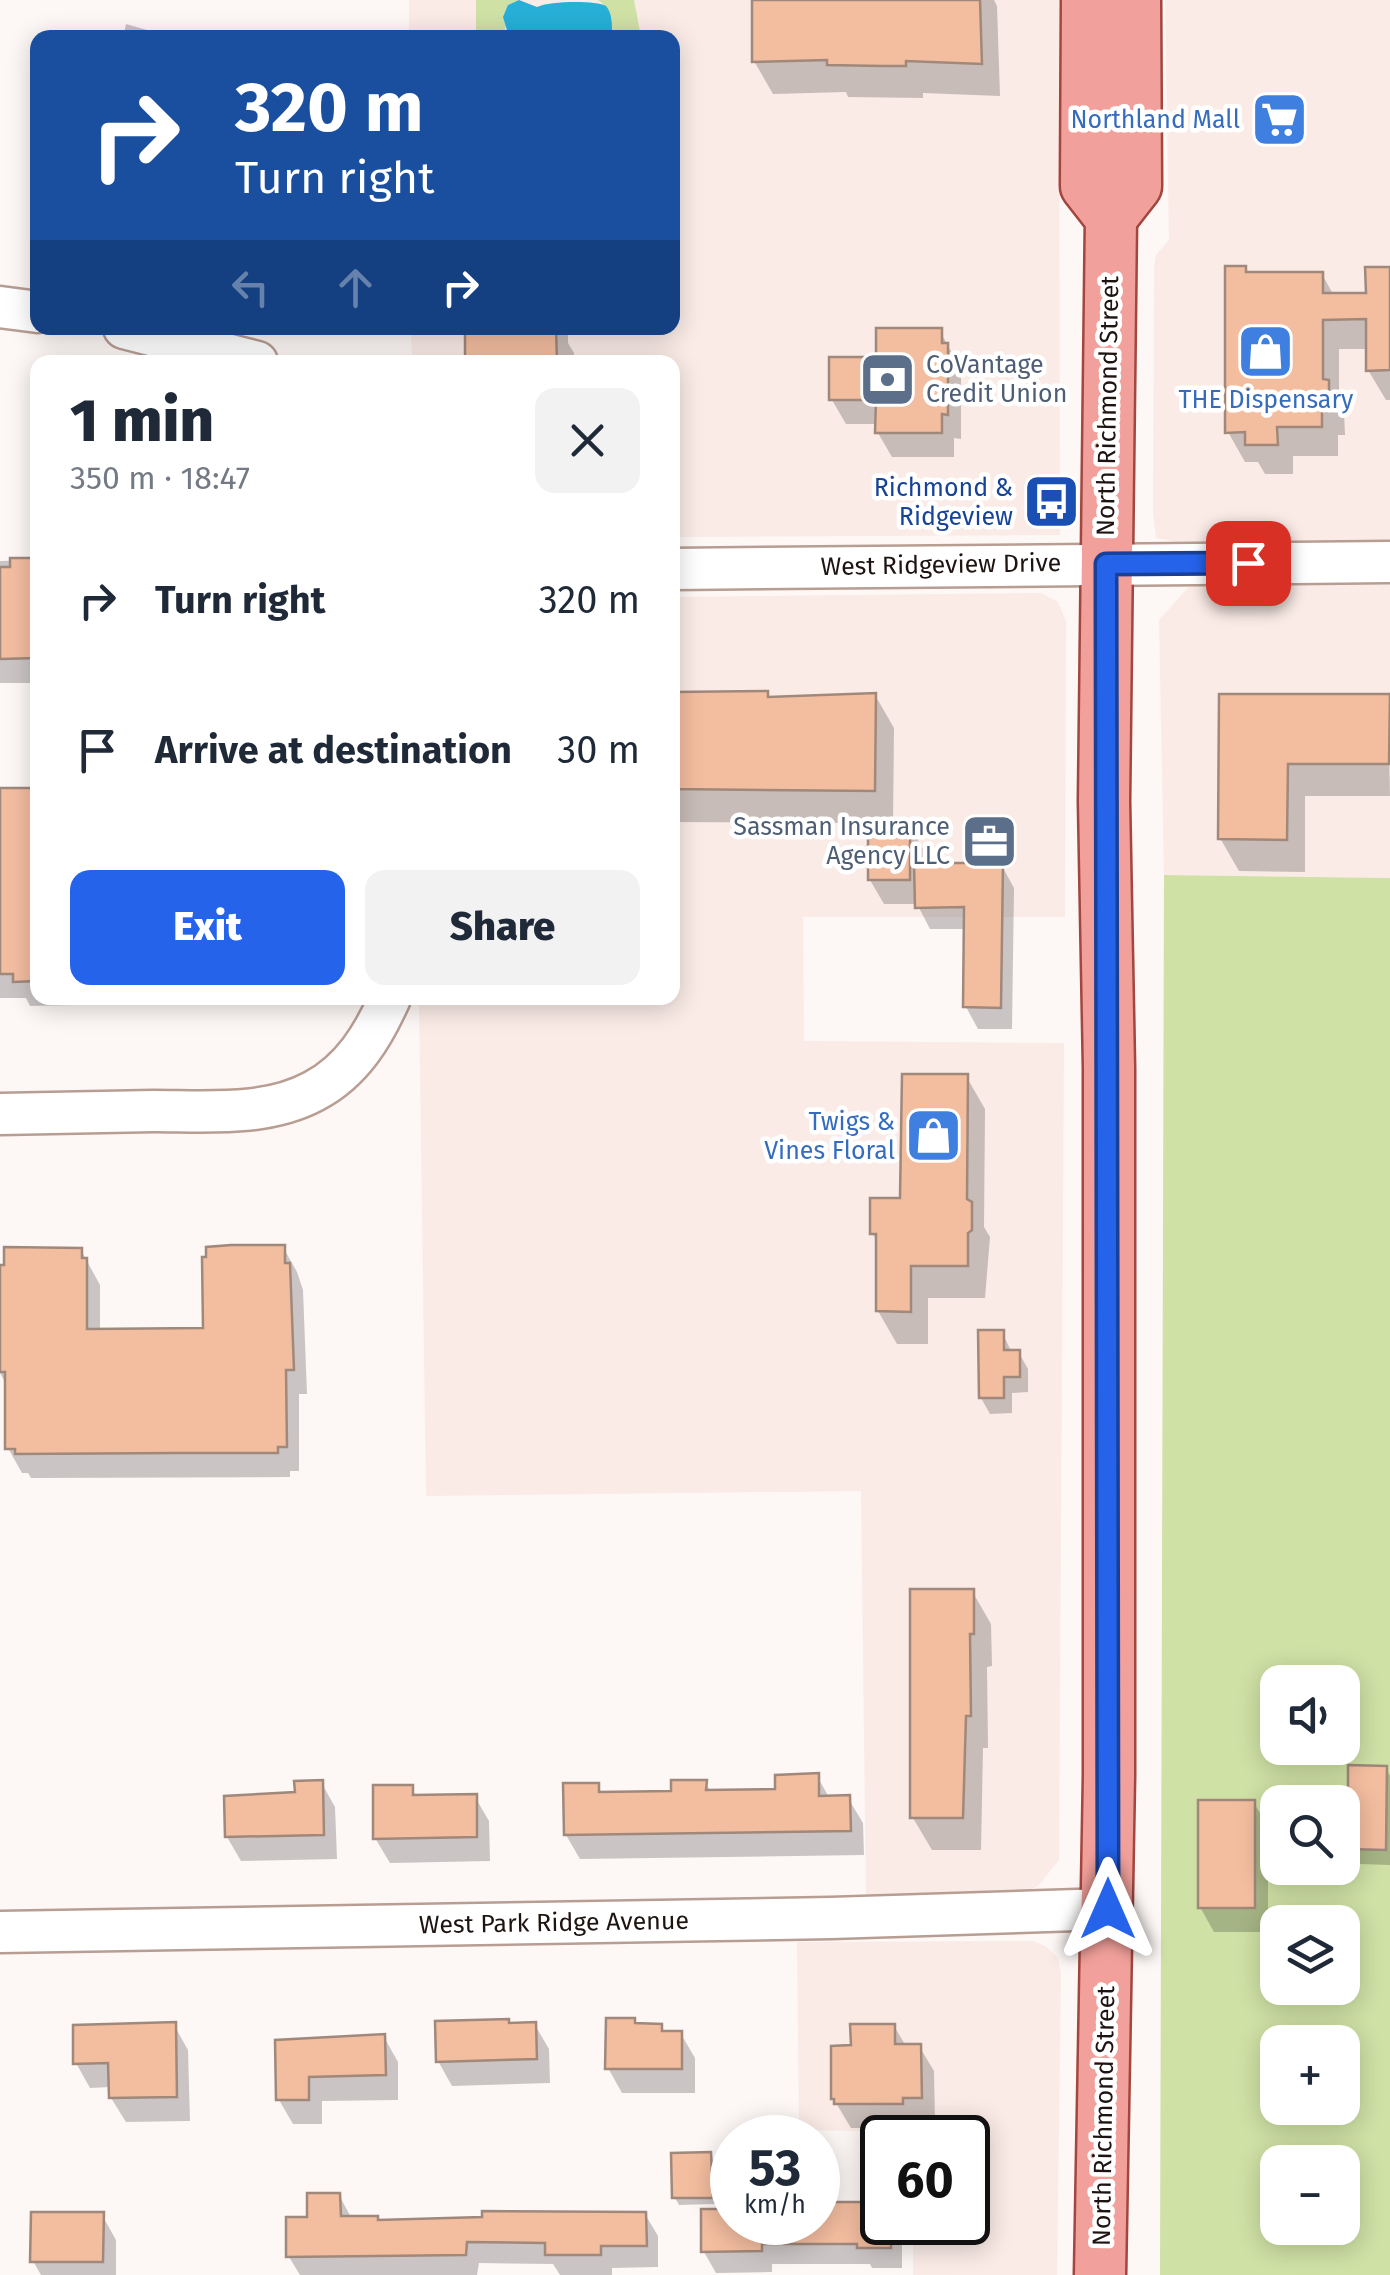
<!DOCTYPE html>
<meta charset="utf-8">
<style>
body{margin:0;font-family:"Fira Sans",sans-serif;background:#f2f2f3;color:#1f2937;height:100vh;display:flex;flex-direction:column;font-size:38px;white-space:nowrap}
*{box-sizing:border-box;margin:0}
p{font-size:32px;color:#747a83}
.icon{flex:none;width:55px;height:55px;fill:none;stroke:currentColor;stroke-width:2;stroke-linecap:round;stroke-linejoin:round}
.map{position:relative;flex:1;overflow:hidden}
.sheet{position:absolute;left:30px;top:355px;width:650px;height:650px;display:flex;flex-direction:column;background:#fff;border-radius:20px;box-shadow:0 5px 25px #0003}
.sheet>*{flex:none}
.top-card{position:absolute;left:30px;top:30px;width:650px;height:305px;border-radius:20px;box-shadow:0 5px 25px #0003;background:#1a4fa0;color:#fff;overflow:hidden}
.tools{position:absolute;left:1260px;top:1665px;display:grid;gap:20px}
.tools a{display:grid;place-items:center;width:100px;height:100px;border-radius:20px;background:#fff;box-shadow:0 5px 25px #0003;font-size:50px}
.speed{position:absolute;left:710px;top:2115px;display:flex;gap:20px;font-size:50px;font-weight:700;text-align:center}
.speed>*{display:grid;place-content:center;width:130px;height:130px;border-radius:50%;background:#fff;box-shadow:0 5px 25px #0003;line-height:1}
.speed small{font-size:25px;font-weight:400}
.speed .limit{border:5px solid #111;border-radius:15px;background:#fff;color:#111}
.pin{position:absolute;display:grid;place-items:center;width:85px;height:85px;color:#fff;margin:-42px;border-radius:20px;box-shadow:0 5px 15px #0006}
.me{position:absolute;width:110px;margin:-55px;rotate:0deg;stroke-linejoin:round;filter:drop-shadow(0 0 8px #0008)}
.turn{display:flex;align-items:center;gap:35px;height:210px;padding:0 40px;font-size:45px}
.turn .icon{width:130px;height:130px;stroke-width:2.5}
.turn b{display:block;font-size:70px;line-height:85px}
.lanes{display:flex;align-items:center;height:95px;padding:0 40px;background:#0003;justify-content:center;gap:50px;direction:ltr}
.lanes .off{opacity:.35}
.round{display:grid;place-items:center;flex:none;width:105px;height:105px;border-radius:20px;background:#f2f2f3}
.headline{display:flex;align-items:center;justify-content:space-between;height:170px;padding:0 40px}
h1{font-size:60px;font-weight:800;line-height:75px}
.primary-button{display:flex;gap:20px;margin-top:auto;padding:20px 40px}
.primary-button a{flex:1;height:115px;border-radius:20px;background:#2563eb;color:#fff;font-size:40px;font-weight:800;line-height:115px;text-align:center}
.primary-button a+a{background:#f2f2f3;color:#1f2937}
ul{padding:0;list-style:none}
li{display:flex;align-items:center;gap:30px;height:150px;padding:0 40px}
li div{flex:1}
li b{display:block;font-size:38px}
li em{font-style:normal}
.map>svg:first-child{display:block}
.built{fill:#faebe6}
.green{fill:#cfe1a5;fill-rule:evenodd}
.water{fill:#27afd7}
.shadow{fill:#0003}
.building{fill:#f3bda0;stroke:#a0887b;stroke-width:2.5}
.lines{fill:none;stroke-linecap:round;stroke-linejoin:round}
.minor-casing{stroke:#b89d93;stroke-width:45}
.major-casing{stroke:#a2463f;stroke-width:55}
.minor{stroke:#fff;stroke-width:40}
.major{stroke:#f2a09b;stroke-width:50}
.route-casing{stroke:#184099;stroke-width:25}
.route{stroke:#2563eb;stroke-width:18}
.labels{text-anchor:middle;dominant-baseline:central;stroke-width:9;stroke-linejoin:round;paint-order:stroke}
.shop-label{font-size:25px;fill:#366cbe;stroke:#fff;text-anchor:end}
.service-label{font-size:25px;fill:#4e5e75;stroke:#fff;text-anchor:start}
.street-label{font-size:25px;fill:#1d1310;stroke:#fff}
.transit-label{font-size:25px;fill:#164399;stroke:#fff;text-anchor:end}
</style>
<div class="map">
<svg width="1390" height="2275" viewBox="0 0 1390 2275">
<rect width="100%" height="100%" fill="#fdf7f5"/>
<g class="built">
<path d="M409,0H1059L1060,535L673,537L672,362H412L411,328H672V38L409,37Z"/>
<path d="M1165,0H1390V543H1182L1156,538L1153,513L1154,267L1156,255L1169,240Z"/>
<path d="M1193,582L1390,585V878L1164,875L1159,620Z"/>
<path d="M1041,593L1058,602L1066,621L1065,917H803L804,1041L1064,1043L1059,1860L1038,1886L1024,1893L866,1899L861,1491L426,1496L419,998H672L673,597Z"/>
<path d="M1033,1941L1045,1946L1058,1958L1061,1974L1057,2275H913V2223L968,2222V2138L913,2137V2132L799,2130L797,1942Z"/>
</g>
<g class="green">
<path d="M476,0H519L508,5L505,30L509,37H476Z"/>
<path d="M598,0H634L641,37H612C612,22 611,9 598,0Z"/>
<path d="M1164,875L1390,878V2275H1160ZM1278,1682H1342V1748H1278ZM1278,1802H1342V1868H1278ZM1278,1922H1342V1988H1278ZM1278,2042H1342V2108H1278ZM1278,2162H1342V2228H1278Z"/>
</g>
<path class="water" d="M519,0L537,7C549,1 596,0 606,6C613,14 612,28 612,37H509L503,17L508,5Z"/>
<g class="shadow">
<path d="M755,0H994L997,6L1000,96L923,93V98L848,97L846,92L773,94L754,61Z"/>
<path d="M126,24L175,38H123Z"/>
<path d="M1245,269L1248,274H1322L1334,296L1368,295L1390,269V400H1386L1368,370V349H1339V402L1344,412L1345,435H1338V456H1293V474H1265L1258,462H1245L1228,432Z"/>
<path d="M468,328H568V343L574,353V362H468Z"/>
<path d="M940,331L961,370V439L954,438V457H892L878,433V424H846L832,400L878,359Z"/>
<path d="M38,560V683H0V561Z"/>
<path d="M767,693L770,700L875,695L894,728L893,825H909L923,849V866H1002L1014,888L1012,1029H978L966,1007V929H930L917,904H884L870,880L871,823L672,822V694Z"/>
<path d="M1221,696L1388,697L1390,796H1305V872L1239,871L1220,838Z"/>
<path d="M0,790L38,791V998H75L74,1005L30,1006L26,998H0Z"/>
<path d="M966,1076L985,1109L984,1227L990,1237L985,1298H928V1344H897L878,1311L879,1244L872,1233L903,1201Z"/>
<path d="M283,1247L297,1272L303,1290L307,1394H299V1471H290V1477L31,1478L28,1473H22L8,1448L7,1386L0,1373V1337L81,1250L100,1285V1331L205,1330Z"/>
<path d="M1002,1332L1012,1353H1019L1028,1369V1392L1012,1393V1413L990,1414L981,1398Z"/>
<path d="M972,1591L991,1624L992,1666L987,1667L988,1748H983L981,1850H932L913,1818Z"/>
<path d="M1386,1768L1390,1776V1865L1359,1864L1350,1848Z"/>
<path d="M817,1776L830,1799L848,1798L863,1823L864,1855L580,1859L566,1835L597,1785L603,1794L673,1793L705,1782L711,1792H778Z"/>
<path d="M321,1782L335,1807L337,1859L241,1861L227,1837Z"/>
<path d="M411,1788L417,1797H475L489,1821L490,1861L390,1863L375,1838Z"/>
<path d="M1254,1803L1268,1827V1932H1214L1200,1907Z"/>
<path d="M634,2020L637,2026H661L665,2033L681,2034L695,2058V2093H622L608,2068Z"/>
<path d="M174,2025L188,2050L190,2121L126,2122L111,2098V2087L90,2088L76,2063Z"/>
<path d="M510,2025H535L549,2049L550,2083L452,2086L438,2061Z"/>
<path d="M894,2026L906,2046H919L934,2071L935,2122H916V2128H851L833,2098L853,2048Z"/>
<path d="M384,2037L398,2062V2100L322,2101V2124H293L279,2100L278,2042Z"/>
<path d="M710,2155L714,2162L715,2204L679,2205L675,2198Z"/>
<path d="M339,2195L352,2219L378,2222L645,2214L658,2236V2267L612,2268V2275H560L553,2264L479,2263L477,2275H300L289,2257L310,2219Z"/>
<path d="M833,2204H882V2222L902,2225V2268H872L870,2264H772V2272L716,2273L704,2252L703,2212H732V2222H818V2212H833Z"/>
<path d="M102,2215L116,2240V2275H41L33,2261Z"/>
</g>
<g class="building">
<path d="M752,0H980L982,64L906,61V66H882L827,65V60L752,62Z"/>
<path d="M1225,266H1246V272H1323V293H1366L1365,267H1390V370L1366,371V319L1323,320V379L1329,380V406H1322V427H1277L1278,445H1245V432L1225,433Z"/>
<path d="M465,328H556L557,362H465Z"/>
<path d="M876,328H942V343H948V415L942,414V433H875L876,400H829V357H876Z"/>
<path d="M10,558H38V658L0,659V567H10Z"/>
<path d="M768,691V697L876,693L875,791L672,789V692Z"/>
<path d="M1219,694H1390L1389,764H1288L1287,840L1218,839Z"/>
<path d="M0,788H38V981L13,982V974H0Z"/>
<path d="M910,822V880H868V823Z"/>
<path d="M914,863H1003L1001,1008L963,1007L964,907L915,908Z"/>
<path d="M902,1074H968L967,1199L972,1202V1230L968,1233V1266H911V1312L876,1311V1234H870V1198H900Z"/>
<path d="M231,1245H285V1263H290L294,1370H286L287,1447H278V1453H179L15,1454V1449H5V1372H0V1265H4V1247L82,1248V1258H87V1329L203,1328L202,1257H206V1247Z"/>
<path d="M978,1330H1004V1350H1020V1377H1004V1398H979Z"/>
<path d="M910,1589H974V1634H970L971,1716H966L963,1818H910Z"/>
<path d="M1348,1765L1387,1766L1386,1850L1348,1849Z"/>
<path d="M819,1773V1796L850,1795L851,1831L564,1835L563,1783H599V1792L671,1791V1780H707L706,1790L775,1789V1775Z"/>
<path d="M323,1780L324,1835L225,1837L224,1796L295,1792L294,1781Z"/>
<path d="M373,1785H413V1795L477,1794V1837L373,1839Z"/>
<rect x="1198" y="1800" width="57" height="108"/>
<path d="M606,2018H635V2023L662,2024V2031H682V2069H605Z"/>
<path d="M509,2019V2023L536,2022L537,2059L436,2062L435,2021Z"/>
<path d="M176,2022L177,2097L109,2098L108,2063L73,2064V2025Z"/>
<path d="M850,2024H895V2044H921L922,2098H903V2104H834V2099H831V2046L851,2045Z"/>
<path d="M385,2034L386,2075L309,2077V2100H276L275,2040Z"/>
<path d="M711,2152L713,2198H672L671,2153Z"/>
<path d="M307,2193H340L341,2216H378V2220L482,2217V2211L646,2212L647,2246H601V2255H545V2243L467,2242L466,2255L286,2257V2217H307Z"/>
<path d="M830,2202H882V2222H891V2248H857V2244H762V2251L701,2252V2209H732V2222H818V2209H830Z"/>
<path d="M31,2212H104L103,2262H30Z"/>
</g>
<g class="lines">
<defs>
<g id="minor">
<path d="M0,307L38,312"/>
<path d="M124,328L257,362"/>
<path d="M672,569L1390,562"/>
<path d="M0,1114C51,1113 103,1112 154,1111C206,1111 266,1117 314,1091C352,1071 373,1036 390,998"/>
<path d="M0,1932L831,1918L1108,1909"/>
</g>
<g id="major">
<path d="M1087,0L1086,186L1111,218L1104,801L1109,1068V1776L1100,2275"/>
<path d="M1111,218L1136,186L1135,0"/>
</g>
</defs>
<use href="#minor" class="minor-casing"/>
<use href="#major" class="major-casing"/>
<use href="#minor" class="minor"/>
<use href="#major" class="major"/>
</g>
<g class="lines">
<defs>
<path id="route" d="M1108,1909L1106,564L1248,563"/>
</defs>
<use href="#route" class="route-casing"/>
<use href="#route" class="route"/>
</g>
<defs>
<symbol id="supermarket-square" viewBox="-11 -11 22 22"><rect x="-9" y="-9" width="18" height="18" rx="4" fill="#3f7fe0" stroke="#fff"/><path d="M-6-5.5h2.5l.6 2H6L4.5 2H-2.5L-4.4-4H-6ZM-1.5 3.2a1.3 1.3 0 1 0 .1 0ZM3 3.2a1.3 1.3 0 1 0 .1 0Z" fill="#fff"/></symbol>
<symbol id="shop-square" viewBox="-11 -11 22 22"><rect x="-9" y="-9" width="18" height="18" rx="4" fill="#3f7fe0" stroke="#fff"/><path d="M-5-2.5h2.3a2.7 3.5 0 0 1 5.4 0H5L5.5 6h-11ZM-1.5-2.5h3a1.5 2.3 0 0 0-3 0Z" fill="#fff"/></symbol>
<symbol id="bank-square" viewBox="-11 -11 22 22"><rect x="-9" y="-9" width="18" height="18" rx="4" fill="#5c6f8a" stroke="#fff"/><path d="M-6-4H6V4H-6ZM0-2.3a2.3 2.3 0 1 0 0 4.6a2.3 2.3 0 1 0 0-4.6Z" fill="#fff"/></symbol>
<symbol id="bus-square" viewBox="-11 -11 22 22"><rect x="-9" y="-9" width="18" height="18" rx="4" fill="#1a4fb4" stroke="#fff"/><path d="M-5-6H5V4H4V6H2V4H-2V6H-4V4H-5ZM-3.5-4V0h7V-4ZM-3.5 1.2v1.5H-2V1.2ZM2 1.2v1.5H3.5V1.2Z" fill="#fff"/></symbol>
<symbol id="office-square" viewBox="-11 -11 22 22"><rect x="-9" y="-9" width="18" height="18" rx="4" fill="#5c6f8a" stroke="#fff"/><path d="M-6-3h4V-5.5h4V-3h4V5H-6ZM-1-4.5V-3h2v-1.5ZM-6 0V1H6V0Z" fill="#fff"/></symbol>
</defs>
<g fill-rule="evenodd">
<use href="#supermarket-square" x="1248" y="88" width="63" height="63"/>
<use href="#shop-square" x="1234" y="320" width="63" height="63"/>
<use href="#bank-square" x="856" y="348" width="63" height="63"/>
<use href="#bus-square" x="1020" y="470" width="63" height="63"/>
<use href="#office-square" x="958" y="810" width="63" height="63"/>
<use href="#shop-square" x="902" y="1104" width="63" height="63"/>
</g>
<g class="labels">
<g class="shop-label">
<text x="1240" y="120">Northland Mall</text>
<text x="1266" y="400" text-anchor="middle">THE Dispensary</text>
<text x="895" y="1122">Twigs &amp;<tspan x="895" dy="29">Vines Floral</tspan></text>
</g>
<g class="service-label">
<text x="926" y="365">CoVantage<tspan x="926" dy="29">Credit Union</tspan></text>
<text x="950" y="827" text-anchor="end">Sassman Insurance<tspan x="950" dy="29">Agency LLC</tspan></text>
</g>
<g class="street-label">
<text transform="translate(1108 406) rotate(-89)">North Richmond Street</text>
<text transform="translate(941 565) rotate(-1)">West Ridgeview Drive</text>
<text transform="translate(554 1923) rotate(-1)">West Park Ridge Avenue</text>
<text transform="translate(1104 2116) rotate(-89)">North Richmond Street</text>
</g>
<g class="transit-label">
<text x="1013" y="488">Richmond &amp;<tspan x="1013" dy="29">Ridgeview</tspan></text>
</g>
</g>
</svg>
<div class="tools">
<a><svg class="icon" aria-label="sound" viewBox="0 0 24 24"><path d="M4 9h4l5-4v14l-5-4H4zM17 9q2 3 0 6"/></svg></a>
<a><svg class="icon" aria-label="search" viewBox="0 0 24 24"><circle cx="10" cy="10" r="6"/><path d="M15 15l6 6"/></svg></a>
<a><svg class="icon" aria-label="layers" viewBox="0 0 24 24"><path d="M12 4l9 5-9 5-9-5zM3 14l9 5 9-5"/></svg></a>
<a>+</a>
<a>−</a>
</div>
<div class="speed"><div>53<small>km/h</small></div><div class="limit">60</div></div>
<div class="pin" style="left:1248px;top:563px;background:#d93025"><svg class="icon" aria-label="arrive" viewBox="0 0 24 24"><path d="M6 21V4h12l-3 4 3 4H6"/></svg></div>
<svg class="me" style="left:1108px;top:1909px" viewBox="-20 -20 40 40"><path d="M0-17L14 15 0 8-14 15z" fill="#2563eb" stroke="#fff" stroke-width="4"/></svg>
<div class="top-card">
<div class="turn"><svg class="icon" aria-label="right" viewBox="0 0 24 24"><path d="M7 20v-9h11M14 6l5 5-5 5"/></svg><div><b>320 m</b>Turn right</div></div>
<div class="lanes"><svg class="icon off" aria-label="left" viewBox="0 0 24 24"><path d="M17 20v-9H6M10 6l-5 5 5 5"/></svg><svg class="icon off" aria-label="ahead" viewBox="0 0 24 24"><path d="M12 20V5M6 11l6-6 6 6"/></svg><svg class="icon" aria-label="right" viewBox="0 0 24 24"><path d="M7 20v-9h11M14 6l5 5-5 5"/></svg></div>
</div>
<section class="sheet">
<div class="headline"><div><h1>1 min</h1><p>350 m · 18:47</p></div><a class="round"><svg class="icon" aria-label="close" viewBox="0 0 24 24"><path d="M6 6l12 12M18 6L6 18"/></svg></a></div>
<ul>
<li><svg class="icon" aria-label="right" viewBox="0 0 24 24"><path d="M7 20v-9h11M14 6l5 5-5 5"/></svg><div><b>Turn right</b></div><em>320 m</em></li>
<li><svg class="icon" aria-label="arrive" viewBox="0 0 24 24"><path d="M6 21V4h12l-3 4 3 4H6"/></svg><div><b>Arrive at destination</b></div><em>30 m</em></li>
</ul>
<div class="primary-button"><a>Exit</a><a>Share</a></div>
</section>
</div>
